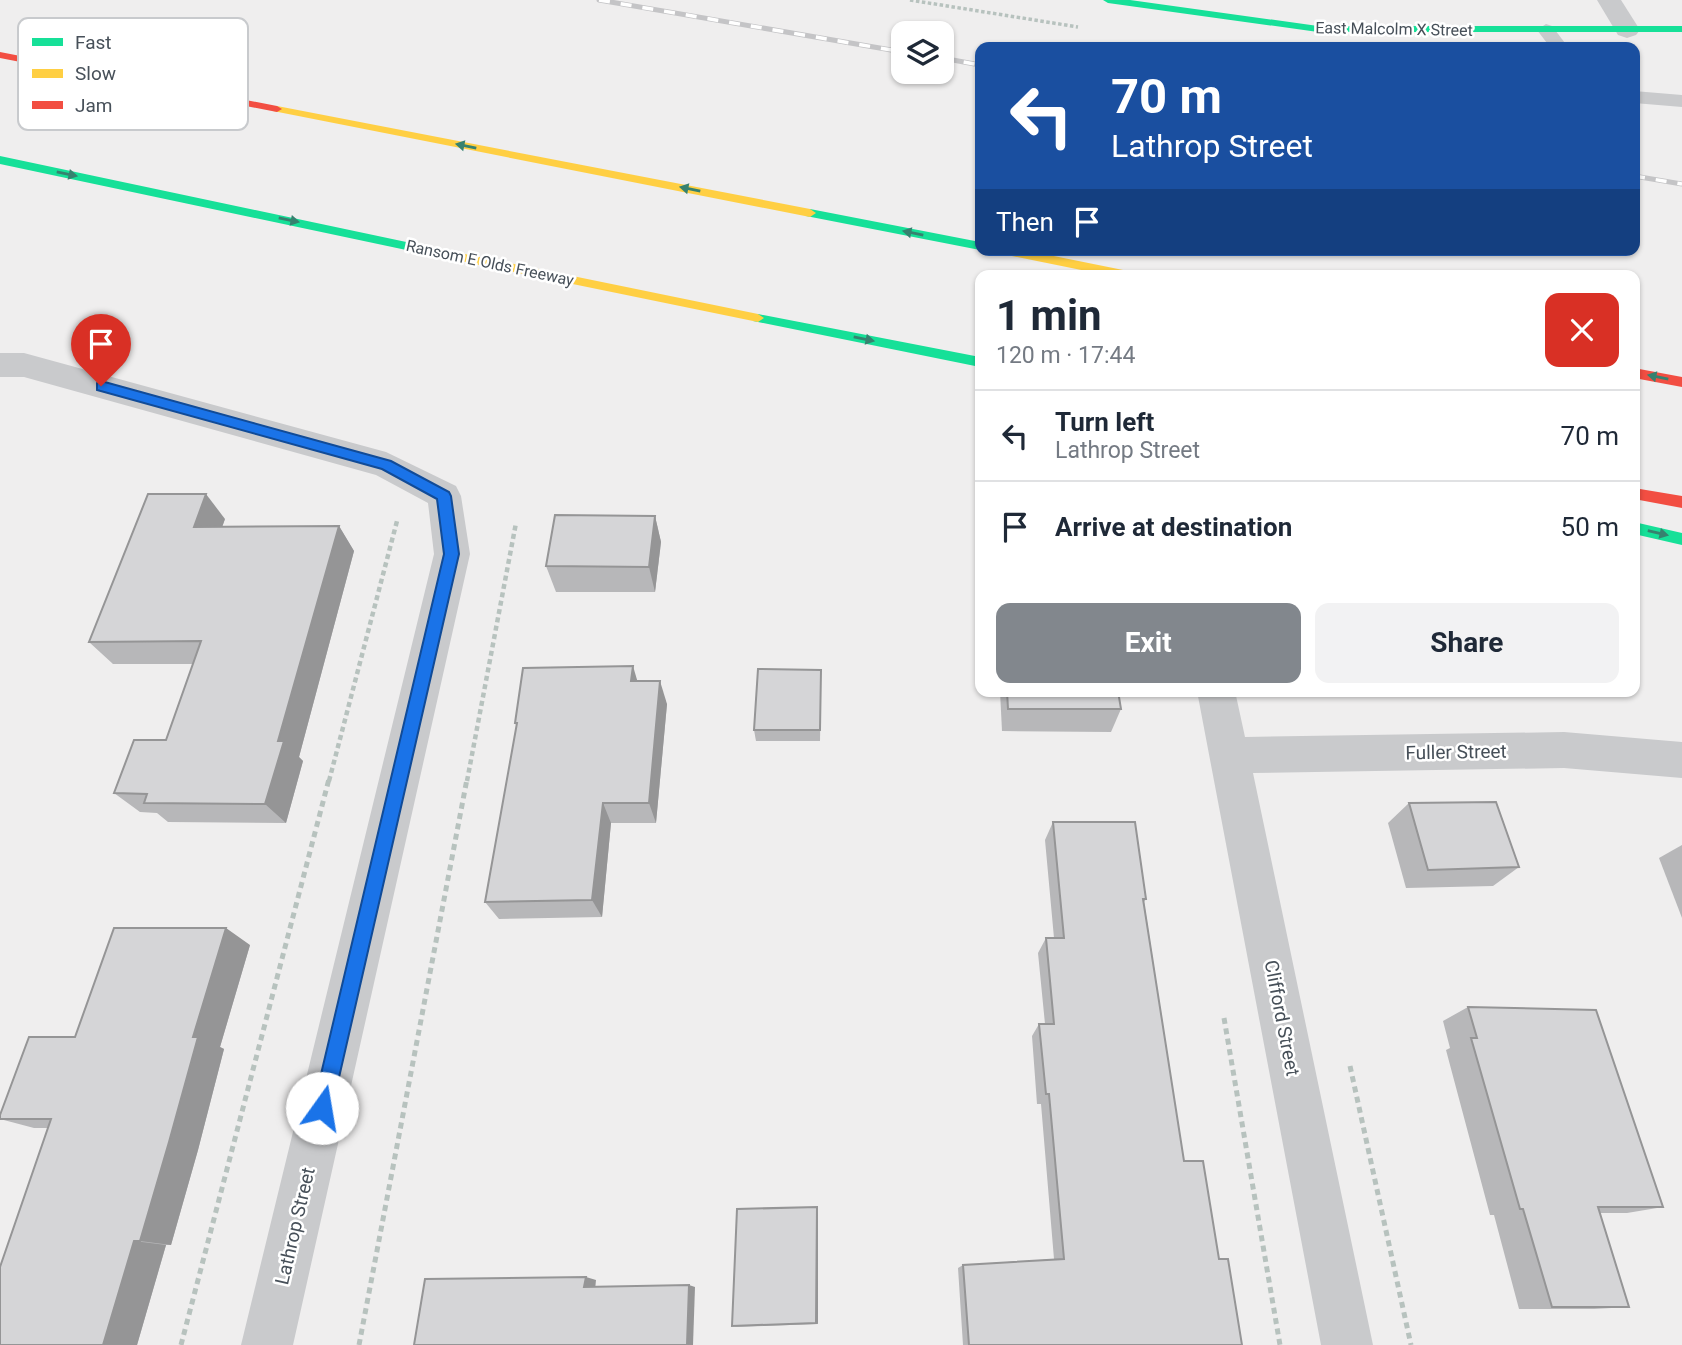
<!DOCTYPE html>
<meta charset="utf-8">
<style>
body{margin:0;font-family:Roboto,sans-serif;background:#f2f2f3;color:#1f2937;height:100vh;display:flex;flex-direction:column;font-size:26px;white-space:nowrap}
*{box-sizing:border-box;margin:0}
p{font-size:23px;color:#747a83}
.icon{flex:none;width:38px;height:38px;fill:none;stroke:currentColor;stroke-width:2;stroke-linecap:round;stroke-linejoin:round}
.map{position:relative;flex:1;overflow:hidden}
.sheet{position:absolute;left:975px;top:270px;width:665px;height:427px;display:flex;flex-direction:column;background:#fff;border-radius:14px;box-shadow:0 2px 5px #0004}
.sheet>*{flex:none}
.banner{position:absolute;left:975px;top:42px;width:665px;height:214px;border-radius:14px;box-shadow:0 2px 5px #0004;background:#1a4fa0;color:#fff;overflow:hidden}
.fabs{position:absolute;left:891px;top:21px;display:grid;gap:14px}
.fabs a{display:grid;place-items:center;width:63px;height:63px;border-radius:14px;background:#fff;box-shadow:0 2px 5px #0004;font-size:35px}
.pin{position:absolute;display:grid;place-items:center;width:60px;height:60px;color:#fff;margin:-72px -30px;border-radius:50% 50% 50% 0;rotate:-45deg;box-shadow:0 0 7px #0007}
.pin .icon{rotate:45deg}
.me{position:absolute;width:77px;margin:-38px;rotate:13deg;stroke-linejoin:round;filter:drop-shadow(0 0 5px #0008)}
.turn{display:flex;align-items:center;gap:24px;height:147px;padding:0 21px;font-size:32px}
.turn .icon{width:91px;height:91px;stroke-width:2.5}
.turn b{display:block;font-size:49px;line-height:60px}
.then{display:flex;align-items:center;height:66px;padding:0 21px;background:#0003;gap:14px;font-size:26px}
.round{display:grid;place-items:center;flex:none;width:74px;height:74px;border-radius:14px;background:#f2f2f3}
.headline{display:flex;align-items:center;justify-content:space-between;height:119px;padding:0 21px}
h1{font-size:42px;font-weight:700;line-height:52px}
.button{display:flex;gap:14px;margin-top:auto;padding:14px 21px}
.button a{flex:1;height:80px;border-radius:14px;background:#82878d;color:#fff;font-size:28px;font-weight:700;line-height:80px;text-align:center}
.button a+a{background:#f2f2f3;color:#1f2937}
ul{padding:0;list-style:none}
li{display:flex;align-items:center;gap:21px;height:91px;padding:0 21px;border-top:2px solid #e0e1e3}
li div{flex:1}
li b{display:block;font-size:26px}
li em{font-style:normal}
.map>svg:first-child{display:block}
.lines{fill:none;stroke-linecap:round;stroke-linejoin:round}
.path-far2{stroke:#b7c2be;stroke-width:3.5;stroke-dasharray:3.5 2.5;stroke-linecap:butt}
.path-far1{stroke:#b7c2be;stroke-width:4.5;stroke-dasharray:5 3.5;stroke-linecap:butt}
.path{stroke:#b7c2be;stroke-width:5;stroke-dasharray:6 4.5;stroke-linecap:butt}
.lane{fill:#c9cacc;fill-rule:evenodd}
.street{fill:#c9cacc;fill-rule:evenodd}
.fast{fill:#16e098;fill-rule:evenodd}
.slow{fill:#ffcf43;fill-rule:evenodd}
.jam{fill:#f24e42;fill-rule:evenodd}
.rail-casing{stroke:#c4c4c6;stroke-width:5}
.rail{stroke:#fff;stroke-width:3.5;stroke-dasharray:11;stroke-linecap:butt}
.wall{fill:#b7b7b9}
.shaded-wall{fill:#959596}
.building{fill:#d5d5d7;stroke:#959596;stroke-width:2}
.oneway{fill:#36826f}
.route{fill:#1a73e8;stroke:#114b97;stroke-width:2}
.labels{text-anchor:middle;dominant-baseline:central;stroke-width:5;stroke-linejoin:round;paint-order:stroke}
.far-street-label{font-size:16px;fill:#475059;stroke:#fff}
.street-label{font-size:19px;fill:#475059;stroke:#fff}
.key{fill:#fff;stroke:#c8cacd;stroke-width:2}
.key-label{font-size:19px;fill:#475059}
</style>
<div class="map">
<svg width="1682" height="1345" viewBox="0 0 1682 1345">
<rect width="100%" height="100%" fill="#efeeee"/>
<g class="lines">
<path class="path-far2" d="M910,0L1078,27"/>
<g class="path-far1">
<path d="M329,781L397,521"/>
<path d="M467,781L516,523"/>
</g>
<g class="path">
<path d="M1224,1018L1280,1345"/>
<path d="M1350,1066L1411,1345"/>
<path d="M181,1345L329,779"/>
<path d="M359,1345L467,779"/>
</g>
<g class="lane">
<path d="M1546,24L1552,26L1568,47H1550L1537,30Z"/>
<path d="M1634,91L1682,95V107L1634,103Z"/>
</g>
<g class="street">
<path d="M1597,0H1621L1640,30L1636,35L1627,38L1618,35Z"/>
<path d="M0,353H24L386,452L456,486L461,496L470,554L293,1345H241L434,554L428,503L376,475L24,377H0Z"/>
<path d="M1197,691H1235L1245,737L1564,732L1682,742V778L1564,768L1253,773L1373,1345H1321Z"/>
</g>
<g class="fast">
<path d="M1103,0H1130L1318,26H1682V32H1318L1108,3Z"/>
<path d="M0,156L411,243L417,247L411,251L0,164Z"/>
<path d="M810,209L980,242V250L806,216L804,213Z"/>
<path d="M758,314L980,357V367L753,321V315Z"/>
<path d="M1634,522L1682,533V545L1634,534Z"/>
</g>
<g class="slow">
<path d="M277,106L810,209L816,213L810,217L273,111V107Z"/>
<path d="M411,243L758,314L764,318L758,322L407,250L405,247Z"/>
<path d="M996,250H1024L1128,271L1134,275H1106L1002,254Z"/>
</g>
<g class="jam">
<path d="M0,52L277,106L282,109L277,112L0,58Z"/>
<path d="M1634,368L1682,377V387L1634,378Z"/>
<path d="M1634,488L1682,496V508L1634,499Z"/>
</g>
<defs>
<g id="rail">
<path d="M599,0L903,52"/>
<path d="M942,58L980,65"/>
<path d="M1634,176L1682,184"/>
</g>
</defs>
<use href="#rail" class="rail-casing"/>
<use href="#rail" class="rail"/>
</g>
<g class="wall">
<path d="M655,516L661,542L655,592H556L546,566Z"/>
<path d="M225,519L222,527L339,526L354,551L299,757L303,761L286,823L168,822L157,813L140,812L114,793L166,740L193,664H113L89,642Z"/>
<path d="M637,681L667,704L656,823H611L602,917L499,919L485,902L517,727L515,723Z"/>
<path d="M821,682L820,741H756L754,730Z"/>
<path d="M1000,691H1118L1121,709L1111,732L1002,731Z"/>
<path d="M1409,803L1519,867L1493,886L1406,888L1388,823Z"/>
<path d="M1053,822L1146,899L1144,902L1184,1161L1219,1259L1242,1345H963L958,1268L963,1265L1054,1259L1041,1104H1037L1032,1036L1039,1024H1045L1038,953L1046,938H1054L1045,840Z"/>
<path d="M1682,845V918L1659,858Z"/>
<path d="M250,945L220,1047L224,1049L198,1150L171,1245H166L137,1345L48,1128H34L0,1119L75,1037Z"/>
<path d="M1468,1007L1663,1207L1627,1213H1600L1629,1307L1594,1309H1519L1494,1215H1490L1446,1050L1450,1048L1443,1021Z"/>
<path d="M818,1213V1324L737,1327L732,1326Z"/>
</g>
<g class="shaded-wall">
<path d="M206,494L225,519L213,552L194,527Z"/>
<path d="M655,516L661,542L655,592L649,567Z"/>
<path d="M339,526L354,551L299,757L303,761L286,823L265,804L278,741Z"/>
<path d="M633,666L640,690L631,681Z"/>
<path d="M660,681L667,704L656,823L649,803Z"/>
<path d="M603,803L611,823L602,917L592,900Z"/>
<path d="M226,928L250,945L220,1047L224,1049L198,1150L171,1245L140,1241L193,1037Z"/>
<path d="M817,1207L818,1213V1324L816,1323Z"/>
<path d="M134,1241L166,1245L137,1345H103Z"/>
<path d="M586,1277L596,1280L595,1290L584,1287Z"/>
<path d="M689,1285L695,1287L693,1345H687Z"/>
</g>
<g class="building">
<path d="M148,494H206L194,527L339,526L278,741H284L265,804L144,803L147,794L114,793L134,740H166L201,641L89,642Z"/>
<path d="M555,515L655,516L649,567L546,566Z"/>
<path d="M633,666L631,681H660L649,803H603L592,900L485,902L517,723H515L523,668Z"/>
<path d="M758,669L821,670L820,730H754Z"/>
<path d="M1007,691H1118L1121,709H1008Z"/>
<path d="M1496,802L1519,867L1428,870L1409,803Z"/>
<path d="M1053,822H1135L1146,899H1143L1184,1161H1203L1219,1259H1228L1242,1345H969L963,1265L1064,1259L1049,1094H1046L1039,1024H1054L1046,938H1064Z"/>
<path d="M114,928H226L193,1037H198L169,1142L140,1241H134L103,1345H0V1267L51,1119H0V1115L29,1037H75Z"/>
<path d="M1468,1007L1596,1010L1663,1207H1598L1629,1307H1552L1523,1209H1520L1471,1038H1477Z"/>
<path d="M817,1207L816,1323L732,1326L737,1209Z"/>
<path d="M586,1277L584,1287L689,1285L687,1345H414L425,1279Z"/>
</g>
<defs><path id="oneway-solid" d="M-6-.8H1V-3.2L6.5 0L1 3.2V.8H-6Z" transform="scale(1.75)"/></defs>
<g class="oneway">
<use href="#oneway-solid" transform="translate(466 146) rotate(-169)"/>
<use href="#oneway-solid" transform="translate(67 174) rotate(12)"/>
<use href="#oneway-solid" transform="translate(690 189) rotate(-169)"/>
<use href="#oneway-solid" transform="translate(289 220) rotate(12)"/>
<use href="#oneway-solid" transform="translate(913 233) rotate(-169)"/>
<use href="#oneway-solid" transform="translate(864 339) rotate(11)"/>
<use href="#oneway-solid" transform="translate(1658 377) rotate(-169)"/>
<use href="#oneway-solid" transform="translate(1658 533) rotate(13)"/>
</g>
<path class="route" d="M101,381L391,461L449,492L451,496L459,554L332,1108L329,1115L322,1117L315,1115L313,1108L444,554L437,499L382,469L97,390V383Z"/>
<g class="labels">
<g class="far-street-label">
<text transform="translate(1394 29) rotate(1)">East Malcolm X Street</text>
<text transform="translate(490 263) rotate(12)">Ransom E Olds Freeway</text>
</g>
<g class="street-label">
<text transform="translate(1456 752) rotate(-1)">Fuller Street</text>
<text transform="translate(1282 1018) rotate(79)">Clifford Street</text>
<text transform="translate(295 1226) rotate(-77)">Lathrop Street</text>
</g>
</g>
<rect x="18" y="18" width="230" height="112" rx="10" class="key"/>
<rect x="32" y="38" width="31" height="8" fill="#16e098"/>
<rect x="32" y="69" width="31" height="9" fill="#ffcf43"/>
<rect x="32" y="101" width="31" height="8" fill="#f24e42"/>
<g class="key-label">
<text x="75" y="49">Fast</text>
<text x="75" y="80">Slow</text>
<text x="75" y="112">Jam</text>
</g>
</svg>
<div class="fabs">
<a><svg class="icon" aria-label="layers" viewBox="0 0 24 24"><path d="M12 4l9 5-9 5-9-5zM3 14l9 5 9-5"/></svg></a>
</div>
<div class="pin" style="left:101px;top:386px;background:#d93025"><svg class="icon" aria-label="arrive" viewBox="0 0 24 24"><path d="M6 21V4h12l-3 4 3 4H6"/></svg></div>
<svg class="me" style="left:322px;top:1108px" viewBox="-20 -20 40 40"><circle r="19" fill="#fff"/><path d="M0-13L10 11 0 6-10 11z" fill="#1a73e8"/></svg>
<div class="banner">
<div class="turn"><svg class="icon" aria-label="left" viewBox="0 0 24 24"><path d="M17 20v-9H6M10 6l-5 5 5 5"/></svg><div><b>70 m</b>Lathrop Street</div></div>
<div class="then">Then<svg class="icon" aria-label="arrive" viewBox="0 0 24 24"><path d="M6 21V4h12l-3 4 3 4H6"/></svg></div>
</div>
<section class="sheet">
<div class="headline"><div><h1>1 min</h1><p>120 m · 17:44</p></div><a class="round" style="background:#d93025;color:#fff"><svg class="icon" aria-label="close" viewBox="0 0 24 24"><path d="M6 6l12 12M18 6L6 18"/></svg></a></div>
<ul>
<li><svg class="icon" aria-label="left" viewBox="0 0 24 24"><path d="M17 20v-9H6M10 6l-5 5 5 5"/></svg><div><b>Turn left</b><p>Lathrop Street</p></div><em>70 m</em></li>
<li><svg class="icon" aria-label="arrive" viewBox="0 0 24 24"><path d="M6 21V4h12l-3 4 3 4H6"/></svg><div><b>Arrive at destination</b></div><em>50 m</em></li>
</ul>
<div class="button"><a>Exit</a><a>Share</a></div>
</section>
</div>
